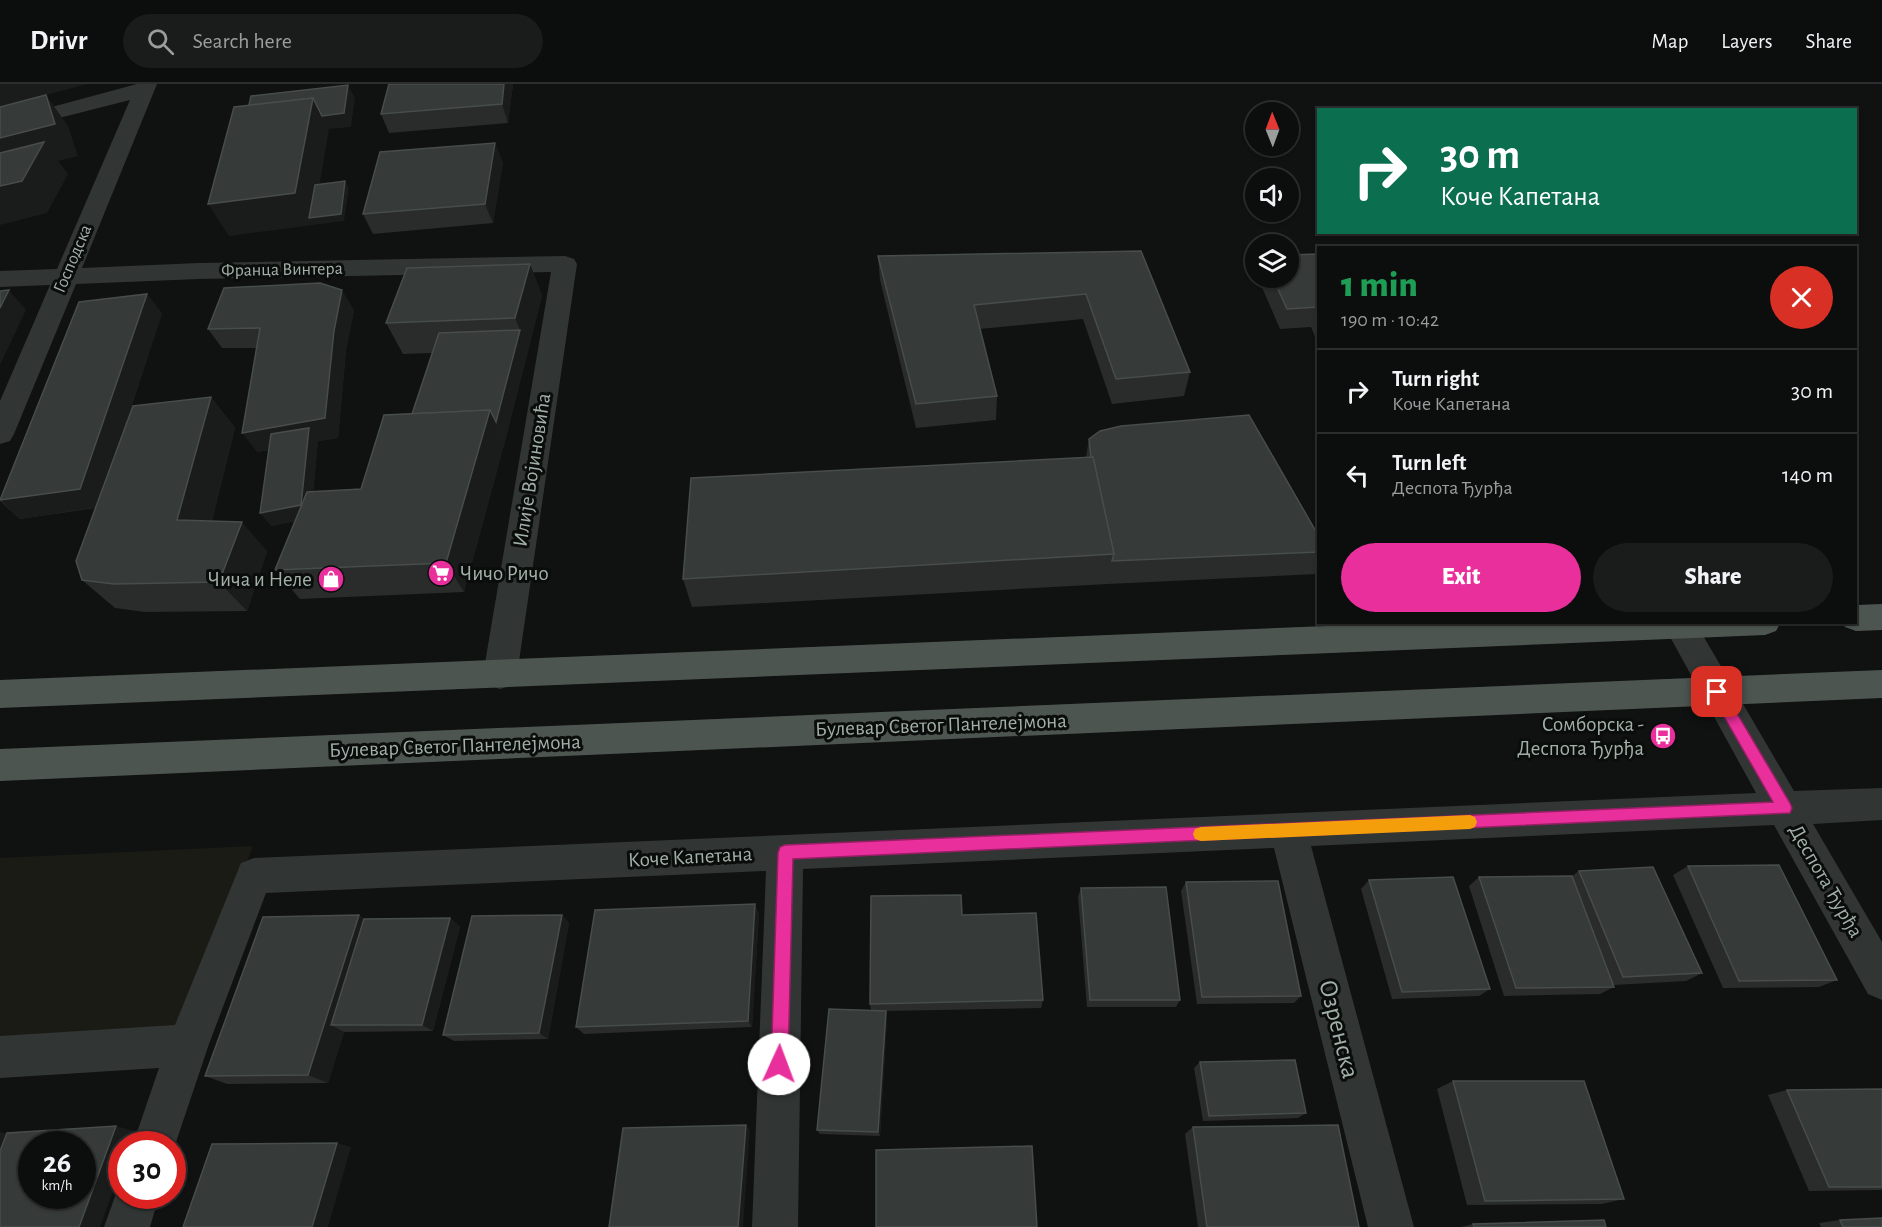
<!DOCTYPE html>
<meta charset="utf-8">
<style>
body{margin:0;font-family:"Alegreya Sans",sans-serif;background:#1a1b1b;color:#f1f3f6;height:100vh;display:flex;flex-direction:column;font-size:22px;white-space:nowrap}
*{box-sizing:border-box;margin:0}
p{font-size:20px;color:#9a9c9d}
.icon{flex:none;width:33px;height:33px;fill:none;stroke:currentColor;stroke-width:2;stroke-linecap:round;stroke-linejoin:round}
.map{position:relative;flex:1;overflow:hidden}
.sheet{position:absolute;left:1317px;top:162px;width:540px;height:378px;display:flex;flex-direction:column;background:#0c0d0d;border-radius:0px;box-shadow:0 2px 4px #0004,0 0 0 2px #2c2d2e}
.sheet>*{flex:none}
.banner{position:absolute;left:1317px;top:24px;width:540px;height:126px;border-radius:0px;box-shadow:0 2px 4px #0004,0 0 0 2px #2c2d2e;background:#0b6e4f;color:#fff;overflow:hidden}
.needle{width:39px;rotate:359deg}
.buttons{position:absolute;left:1245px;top:18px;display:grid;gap:12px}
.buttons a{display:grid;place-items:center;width:54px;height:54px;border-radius:50%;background:#0c0d0d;box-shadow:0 2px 4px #0004,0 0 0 2px #2c2d2e;font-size:30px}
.speed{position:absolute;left:18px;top:1047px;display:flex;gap:12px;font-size:30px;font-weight:700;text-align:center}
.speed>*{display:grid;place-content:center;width:78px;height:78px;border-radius:50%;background:#0c0d0d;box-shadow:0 2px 4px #0004,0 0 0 2px #2c2d2e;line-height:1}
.speed small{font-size:15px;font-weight:400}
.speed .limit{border:9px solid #d22;background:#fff;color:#111}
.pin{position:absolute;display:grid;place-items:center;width:51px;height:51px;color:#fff;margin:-26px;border-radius:12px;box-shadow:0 3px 9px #0006}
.me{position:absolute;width:66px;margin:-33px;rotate:2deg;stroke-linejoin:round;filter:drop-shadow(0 0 4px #0008)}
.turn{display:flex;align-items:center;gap:21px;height:126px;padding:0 24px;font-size:27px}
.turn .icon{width:78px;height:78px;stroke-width:2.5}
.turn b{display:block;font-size:42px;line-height:51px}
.round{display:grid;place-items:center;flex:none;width:63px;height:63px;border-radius:32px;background:#1a1b1b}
.summary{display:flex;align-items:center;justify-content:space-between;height:102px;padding:0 24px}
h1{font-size:36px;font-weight:800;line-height:45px;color:#1e9e55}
.cta{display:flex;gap:12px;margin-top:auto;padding:12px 24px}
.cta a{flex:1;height:69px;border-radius:36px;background:#e92f9b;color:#fff;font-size:24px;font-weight:800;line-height:69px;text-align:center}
.cta a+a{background:#1a1b1b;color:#f1f3f6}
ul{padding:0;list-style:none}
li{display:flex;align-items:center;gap:18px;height:84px;padding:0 24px;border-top:2px solid #2c2d2e}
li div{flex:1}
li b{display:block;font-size:22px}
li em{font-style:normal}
header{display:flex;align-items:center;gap:36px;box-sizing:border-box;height:84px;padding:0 30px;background:#0c0d0d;border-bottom:2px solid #2c2d2e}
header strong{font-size:28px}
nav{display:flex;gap:33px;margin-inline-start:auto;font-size:21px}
.search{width:420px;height:54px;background:#1a1b1b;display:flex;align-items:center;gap:15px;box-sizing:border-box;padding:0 21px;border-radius:33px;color:#9a9c9d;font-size:22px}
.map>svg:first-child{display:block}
.green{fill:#1b1b16}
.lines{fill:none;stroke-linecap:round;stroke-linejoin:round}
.minor{fill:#313634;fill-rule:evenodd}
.major{fill:#4d5551;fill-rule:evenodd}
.wall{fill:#292c2a}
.shaded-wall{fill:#1a1b1b}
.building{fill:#363a38;stroke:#474d4a;stroke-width:1.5;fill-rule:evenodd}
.route{fill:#e92f9b;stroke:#971f65;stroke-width:1.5}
.slow{fill:#f59e0b}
.labels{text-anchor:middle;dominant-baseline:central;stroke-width:6;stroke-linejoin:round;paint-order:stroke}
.far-street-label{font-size:18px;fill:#a1b1a8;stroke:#0b0c0c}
.street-label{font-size:21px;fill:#a1b1a8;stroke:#0b0c0c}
.poi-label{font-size:21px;fill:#a1b1a8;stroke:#0b0c0c;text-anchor:end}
.near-street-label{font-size:26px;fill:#a1b1a8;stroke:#0b0c0c}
</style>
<header>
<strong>Drivr</strong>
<div class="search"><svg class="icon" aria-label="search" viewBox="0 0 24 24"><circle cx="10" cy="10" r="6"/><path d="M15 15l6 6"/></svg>Search here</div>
<nav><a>Map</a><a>Layers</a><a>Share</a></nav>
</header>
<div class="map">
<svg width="1882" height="1143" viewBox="0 0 1882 1143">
<rect width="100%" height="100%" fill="#101111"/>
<path class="green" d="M253,762L178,952L0,962V774Z"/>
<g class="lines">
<g class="minor">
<path d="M137,0H157L82,184L199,179L565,172L574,175L577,180L517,591L512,601L500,605L488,601L483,591L551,188L199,195L76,200L14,350L10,357L0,360V317L50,201L0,203V187L57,185L130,16L0,49V37Z"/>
<path d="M1666,538H1695L1794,707L1882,704V736L1813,740L1882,858V916L1868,910L1774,741L1311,762L1414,1143H1368L1274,764L803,785L798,1143H752L766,787L266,809L209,960L172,1070V1060H133L159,984L0,994V952L175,941L241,779L254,774L1756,709L1669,551L1664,542Z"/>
<path d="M121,1096L122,1112H159L150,1143H104Z"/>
</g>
<g class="major">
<path d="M1882,520V546L1856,547L1845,543L1842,538H1856V521Z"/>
<path d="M1426,538H1781L1776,547L1765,551L0,624V596Z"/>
<path d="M1882,586V614L0,697V665Z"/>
</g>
</g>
<g class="wall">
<path d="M513,0L508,39L389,49L381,30Z"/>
<path d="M503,78L493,139L373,150L363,130Z"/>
<path d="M1141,167L1190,288L1184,312L1112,320L1083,235L980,245L997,312L996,336L916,344L880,196L878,172Z"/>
<path d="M1318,170V260L1311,243L1280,245L1258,194H1288Z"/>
<path d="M530,180L542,212L505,357L464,508L300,515L275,486L295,437L271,442L269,366L257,368L256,264H222L208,245L354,226L346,266L338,354L318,357L313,408L361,405L412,330L432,269L403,270L386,239Z"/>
<path d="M162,229L122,351L211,313L235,344L212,437L267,467L247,527L145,528L115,524L82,496L95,424L20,435L0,417Z"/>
<path d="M1089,355L1318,451V486L1317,490L1108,500L692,523L683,495L1086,373Z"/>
<path d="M1688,782L1837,896L1819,903L1723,904L1673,791Z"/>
<path d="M1579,787L1702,889L1686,897L1614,901V903L1600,910L1504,912L1469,802L1479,793L1572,792Z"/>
<path d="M1369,796L1490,905L1479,912L1392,915L1361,805Z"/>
<path d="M1186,798L1301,912L1294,919L1197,920L1181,807Z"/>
<path d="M1081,804L1180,916L1176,923H1087L1078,813Z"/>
<path d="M759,829L752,943L584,950L576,943Z"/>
<path d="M359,831L364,835L450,834L460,843L433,947L344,948L328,999L227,1000L205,992Z"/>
<path d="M562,831L569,839L548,955L454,957L443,951Z"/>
<path d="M962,831L1043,916L1041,924L886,927L887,934L880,1052L820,1050L817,1046L871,926L870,920Z"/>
<path d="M1200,978L1306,1029L1298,1034L1203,1037L1194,984Z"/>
<path d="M1453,997L1624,1115L1602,1120L1467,1121L1437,1005Z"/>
<path d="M1882,1005V1106L1809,1107L1768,1011L1787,1006Z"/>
<path d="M1193,1043L1359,1143H1198L1185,1050Z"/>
<path d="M1840,1136L1882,1143H1821L1819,1139Z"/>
<path d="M1473,1140L1606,1143H1461Z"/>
</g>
<g class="shaded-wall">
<path d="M0,0H87L46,11L68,42L78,72L58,77L68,90L47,129L0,141Z"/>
<path d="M504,0H513L508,39L502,20Z"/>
<path d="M348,1L355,14L351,43L329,45L314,133L345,97L349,104L344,137L229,152L208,120L313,14Z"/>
<path d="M495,59L503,78L493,139L485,120Z"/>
<path d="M530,180L542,212L505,357L496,338L520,246L515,234Z"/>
<path d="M9,206L26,226L0,281V224Z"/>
<path d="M342,206L354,226L346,266L338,354L318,357L311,434L271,442L260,429L308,359L257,368L242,349L334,247Z"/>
<path d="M147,210L162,229L98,423L20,435L0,416Z"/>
<path d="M211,313L235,344L205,466L177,436Z"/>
<path d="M490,326L505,357L464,508L446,479Z"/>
<path d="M242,438L267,467L247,527L219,498Z"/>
<path d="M755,820L759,829L752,943L748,937Z"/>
<path d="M359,831L375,844L331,941L344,948L328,999L308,991Z"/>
<path d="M562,831L569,839L548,955L539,949Z"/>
<path d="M450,834L460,843L433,947L422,941Z"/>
<path d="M886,927L887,934L880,1052L878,1048Z"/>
<path d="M746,1041L750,1046L743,1143H738Z"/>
<path d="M116,1042L134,1047L129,1060H122V1082L100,1143H79Z"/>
<path d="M0,1048L28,1054L0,1125Z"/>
<path d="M337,1059L351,1063L328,1143H312Z"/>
</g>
<g class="building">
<path d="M389,0H504L502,20L381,30Z"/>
<path d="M348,1L344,29L322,32L313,14L249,21L251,12Z"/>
<path d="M46,11L55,40L0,54V23Z"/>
<path d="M313,14L295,109L208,120L234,23Z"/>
<path d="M44,58L22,97L0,102V69Z"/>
<path d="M495,59L485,120L363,130L380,68Z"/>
<path d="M345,97L341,130L309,134L315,101Z"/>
<path d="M1141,167L1190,288L1116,295L1086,210L974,221L997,312L916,320L878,172Z"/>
<path d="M1318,170V225V223L1287,225L1273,194H1288V171Z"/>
<path d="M530,180L515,234L386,239L407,184Z"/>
<path d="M320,199L342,206L334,247L325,334L242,349L260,244L208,245L224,204Z"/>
<path d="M9,206L0,224V207Z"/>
<path d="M147,210L80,405L0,416L79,218Z"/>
<path d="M520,246L496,338L490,326L412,330L439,249Z"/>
<path d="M211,313L177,436L242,438L219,498L114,500L82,496L76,477L133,322Z"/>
<path d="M490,326L446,479L275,486L307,408L361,405L384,331Z"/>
<path d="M1249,331L1318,451V468L1112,477L1114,470L1093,373H1091L1089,355L1100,347L1121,342Z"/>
<path d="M309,344L301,421L260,429L271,350Z"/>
<path d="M1093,373L1114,470L683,495L691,394Z"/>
<path d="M1779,781L1837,896L1739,897L1688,782Z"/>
<path d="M1653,783L1702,889L1623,893L1579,787Z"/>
<path d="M1572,792L1614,903L1516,904L1479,793Z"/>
<path d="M1453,793L1490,905L1402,908L1369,796Z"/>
<path d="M1278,797L1301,912L1202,913L1186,798Z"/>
<path d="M1166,803L1180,916H1090L1081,804Z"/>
<path d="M961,811L962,831L1036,829L1043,916L870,920L871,812Z"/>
<path d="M755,820L748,937L576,943L595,826Z"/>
<path d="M359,831L308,991L205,992L263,833Z"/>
<path d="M562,831L539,949L443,951L472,832Z"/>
<path d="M450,834L422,941H331L364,835Z"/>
<path d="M829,925L886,927L878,1048L817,1046Z"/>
<path d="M1295,976L1306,1029L1209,1032L1200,978Z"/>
<path d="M1453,997H1584L1624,1115L1485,1117Z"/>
<path d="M1882,1005V1103H1829L1787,1006Z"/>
<path d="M746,1041L738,1143H609L623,1044Z"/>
<path d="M1338,1041L1359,1143H1207L1193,1043Z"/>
<path d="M116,1042L79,1143H0V1067L7,1049ZM32,1060H82V1112H32Z"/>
<path d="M337,1059L312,1143H183L212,1060Z"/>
<path d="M1032,1062L1037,1143H876V1066Z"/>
<path d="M1882,1134V1143H1843L1840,1136Z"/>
<path d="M1604,1136L1606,1143H1474L1473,1140Z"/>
</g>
<path class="route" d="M1717,602L1722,604L1790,719L1792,724L1790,729L793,775L788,980L785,986L779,988L773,986L771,980L778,769L780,763L785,761L1773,718L1710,608L1712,604Z"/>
<path class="slow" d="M1470,731L1475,733L1477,738L1475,743L1470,745L1201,757L1195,755L1193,750L1195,745L1201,743Z"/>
<defs>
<symbol id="supermarket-disc" viewBox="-11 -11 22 22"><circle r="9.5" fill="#e92f9b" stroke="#0b0c0c"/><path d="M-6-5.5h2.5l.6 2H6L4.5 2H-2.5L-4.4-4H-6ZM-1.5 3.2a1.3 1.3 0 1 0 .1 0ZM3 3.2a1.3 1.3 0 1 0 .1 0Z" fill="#fff"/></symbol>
<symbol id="shop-disc" viewBox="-11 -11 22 22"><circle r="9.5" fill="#e92f9b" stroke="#0b0c0c"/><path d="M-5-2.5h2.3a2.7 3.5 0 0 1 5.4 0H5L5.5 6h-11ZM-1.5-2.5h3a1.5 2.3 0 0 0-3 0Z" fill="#fff"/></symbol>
<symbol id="bus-disc" viewBox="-11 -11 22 22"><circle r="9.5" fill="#e92f9b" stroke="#0b0c0c"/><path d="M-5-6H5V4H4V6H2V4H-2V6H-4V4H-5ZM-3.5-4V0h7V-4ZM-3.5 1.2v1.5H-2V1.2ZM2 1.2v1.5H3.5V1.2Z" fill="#fff"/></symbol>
</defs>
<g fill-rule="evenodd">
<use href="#supermarket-disc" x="426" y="474" width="30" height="30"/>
<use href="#shop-disc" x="316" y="480" width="30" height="30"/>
<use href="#bus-disc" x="1648" y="637" width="30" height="30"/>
</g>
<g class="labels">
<g class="far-street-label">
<text transform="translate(73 175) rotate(-67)">Господска</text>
<text transform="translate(282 186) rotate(-1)">Франца Винтера</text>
</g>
<g class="street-label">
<text transform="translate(532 386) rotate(-81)">Илије Војиновића</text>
<text transform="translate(941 641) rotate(-2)">Булевар Светог Пантелејмона</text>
<text transform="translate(455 662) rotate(-2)">Булевар Светог Пантелејмона</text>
<text transform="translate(690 773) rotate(-3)">Коче Капетана</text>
<text transform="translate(1826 797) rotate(60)">Деспота Ђурђа</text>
</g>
<g class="poi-label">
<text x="460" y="489" text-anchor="start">Чичо Ричо</text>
<text x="312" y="495">Чича и Неле</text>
<text x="1644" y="640">Сомборска -<tspan x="1644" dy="24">Деспота Ђурђа</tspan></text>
</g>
<g class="near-street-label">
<text transform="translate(1339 945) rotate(76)">Озренска</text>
</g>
</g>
</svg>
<div class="buttons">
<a><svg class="needle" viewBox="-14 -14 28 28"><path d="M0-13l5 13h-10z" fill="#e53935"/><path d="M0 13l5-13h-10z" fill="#9a9c9d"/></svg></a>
<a><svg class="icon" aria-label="sound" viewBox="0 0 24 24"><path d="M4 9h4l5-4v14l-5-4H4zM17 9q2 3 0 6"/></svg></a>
<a><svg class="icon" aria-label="layers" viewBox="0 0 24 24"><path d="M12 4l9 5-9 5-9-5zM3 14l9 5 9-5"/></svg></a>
</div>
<div class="speed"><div>26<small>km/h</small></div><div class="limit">30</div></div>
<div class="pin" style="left:1717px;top:608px;background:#d93025"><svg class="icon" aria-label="arrive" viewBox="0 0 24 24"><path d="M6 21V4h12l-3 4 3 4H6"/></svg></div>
<svg class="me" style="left:779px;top:980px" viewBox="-20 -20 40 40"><circle r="19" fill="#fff"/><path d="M0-13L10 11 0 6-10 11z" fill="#e92f9b"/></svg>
<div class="banner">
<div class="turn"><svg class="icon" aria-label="right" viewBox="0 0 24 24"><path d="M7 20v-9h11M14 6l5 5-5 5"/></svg><div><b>30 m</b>Коче Капетана</div></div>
</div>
<section class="sheet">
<div class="summary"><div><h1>1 min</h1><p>190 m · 10:42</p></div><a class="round" style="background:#d93025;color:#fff"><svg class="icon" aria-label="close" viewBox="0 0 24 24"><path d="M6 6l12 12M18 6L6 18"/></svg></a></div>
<ul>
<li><svg class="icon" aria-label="right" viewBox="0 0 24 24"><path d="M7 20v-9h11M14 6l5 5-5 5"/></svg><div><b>Turn right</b><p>Коче Капетана</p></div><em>30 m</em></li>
<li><svg class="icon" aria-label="left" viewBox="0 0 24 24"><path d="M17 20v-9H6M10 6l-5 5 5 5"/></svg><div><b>Turn left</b><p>Деспота Ђурђа</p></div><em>140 m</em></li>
</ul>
<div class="cta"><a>Exit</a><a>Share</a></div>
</section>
</div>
